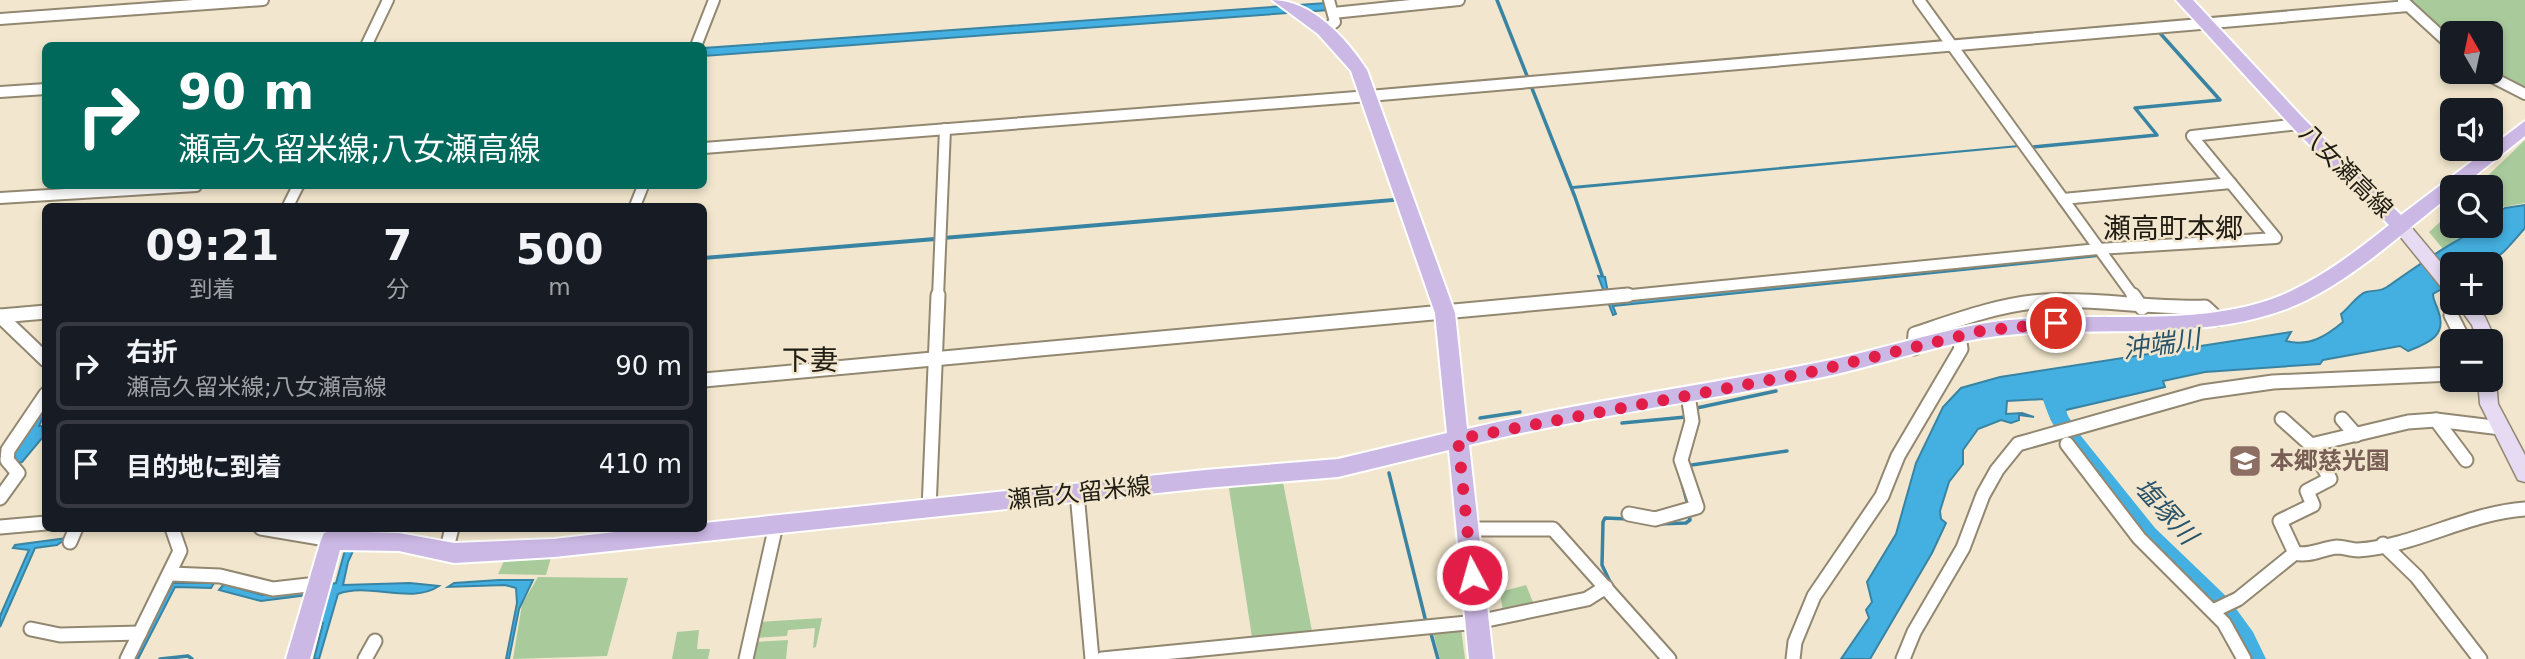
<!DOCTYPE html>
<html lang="ja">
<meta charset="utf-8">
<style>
body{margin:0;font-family:"DejaVu Sans","Noto Sans JP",sans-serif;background:#20242c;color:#f1f3f6;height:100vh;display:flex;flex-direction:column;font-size:26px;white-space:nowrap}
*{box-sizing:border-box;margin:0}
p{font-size:23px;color:#9ea1a6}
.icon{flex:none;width:38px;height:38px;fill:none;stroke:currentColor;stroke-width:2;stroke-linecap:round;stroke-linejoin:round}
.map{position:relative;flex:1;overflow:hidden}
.drawer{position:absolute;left:42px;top:203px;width:665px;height:329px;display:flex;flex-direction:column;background:#171b24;border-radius:10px;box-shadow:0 4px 10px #0003}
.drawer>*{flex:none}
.guide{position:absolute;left:42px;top:42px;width:665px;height:147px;border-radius:10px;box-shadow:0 4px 10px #0003;background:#00695c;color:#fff;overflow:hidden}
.needle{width:46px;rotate:351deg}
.fabs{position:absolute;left:2440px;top:21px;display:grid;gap:14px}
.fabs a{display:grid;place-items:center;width:63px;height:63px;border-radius:10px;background:#171b24;box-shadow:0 4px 10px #0003;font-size:35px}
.pin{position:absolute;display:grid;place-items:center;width:60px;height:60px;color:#fff;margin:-30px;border:4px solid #fff;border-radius:50%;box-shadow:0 2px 7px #0007}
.me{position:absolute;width:77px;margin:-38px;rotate:354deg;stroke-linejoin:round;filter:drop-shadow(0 0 5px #0008)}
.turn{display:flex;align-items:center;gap:24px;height:147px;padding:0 21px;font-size:32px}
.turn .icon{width:91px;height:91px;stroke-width:2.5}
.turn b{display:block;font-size:49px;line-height:60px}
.eta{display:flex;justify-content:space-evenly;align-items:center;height:119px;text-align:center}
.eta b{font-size:42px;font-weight:800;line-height:49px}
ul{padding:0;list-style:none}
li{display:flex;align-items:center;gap:21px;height:88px;margin:0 14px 10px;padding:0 7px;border:4px solid #363941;border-radius:10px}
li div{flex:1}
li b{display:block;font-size:26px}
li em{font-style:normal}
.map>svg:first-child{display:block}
.green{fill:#a9cb9c}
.water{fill:#44b0e1;stroke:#3984a3;stroke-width:2}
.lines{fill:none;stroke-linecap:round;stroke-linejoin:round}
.stream{stroke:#3984a3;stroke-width:3.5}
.river{fill:#44b0e1;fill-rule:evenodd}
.street-far1-casing{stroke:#928771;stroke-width:14}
.street-casing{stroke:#928771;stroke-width:17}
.secondary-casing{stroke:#928771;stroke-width:3}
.primary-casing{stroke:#fff;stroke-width:4}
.street-far1{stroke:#fff;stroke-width:10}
.street{stroke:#fff;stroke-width:13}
.secondary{fill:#e6dbf2;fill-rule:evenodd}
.primary{fill:#ccb8e5;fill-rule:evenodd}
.route{stroke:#e11d48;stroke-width:12;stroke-dasharray:0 21.6}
.labels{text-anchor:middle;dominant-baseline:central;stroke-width:5;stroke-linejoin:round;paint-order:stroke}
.street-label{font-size:24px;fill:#201c13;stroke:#f2e7ce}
.education-label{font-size:24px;font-weight:bold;fill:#785e54;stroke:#f2e7ce;text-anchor:start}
.water-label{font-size:26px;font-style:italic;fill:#275268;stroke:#f2e7ce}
.quarter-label{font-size:28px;fill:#201c13;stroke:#f2e7ce}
</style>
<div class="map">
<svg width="2525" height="659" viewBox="0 0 2525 659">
<rect width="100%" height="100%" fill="#f2e7ce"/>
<g class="green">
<path d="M2405,0H2525V91L2490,72V33H2452V42Z"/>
<path d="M2525,140V203L2497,208L2490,213V187H2476Z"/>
<path d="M2452,211V226H2474L2443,249L2429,232Z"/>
<path d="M1282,477L1312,631L1252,637L1228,482Z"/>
<path d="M552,554L546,575L498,574L506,557Z"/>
<path d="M538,577L628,578L607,656L513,659L522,604Z"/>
<path d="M1526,585L1535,607L1503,612L1500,592Z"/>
<path d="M822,618L816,647L813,648L815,628L788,630L787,636L755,638L758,622Z"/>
<path d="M1461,628L1465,659H1440L1433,632Z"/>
<path d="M699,630L697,649H710L708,659H672L677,632Z"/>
<path d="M788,640L786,659H750L754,642Z"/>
</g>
<g class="water">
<path d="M1326,3L1328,10L704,56V48Z"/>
<path d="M2019,146L1573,188L1572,187Z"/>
<path d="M1393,199L1394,201L944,239V237Z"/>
<path d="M2525,205V228C2495,262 2497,264 2452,264V283L2433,294C2433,301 2436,303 2438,310C2448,336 2428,343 2408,351L2400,346L2323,360L2320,364L2205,372L2163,381L2165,387L2066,410L2061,418L2052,420L2044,399L2007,401L2006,414L2022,413L2034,417L2019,415V420L2011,423L2001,420L1978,429L1963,450V464L1949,482L1940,511L1941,519L1946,523L1932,553L1870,659H1841L1869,618L1866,610L1872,602L1867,582L1896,534L1916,463L1943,407L1961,388L2000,377L2291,332L2286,341C2310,347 2326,336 2343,322L2341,314C2348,309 2358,294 2366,292C2373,290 2380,292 2387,287C2406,274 2472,226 2490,226V218L2505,208Z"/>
<path d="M936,238L935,240L704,259V257Z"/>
<path d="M2096,253L2099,256L1613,306L1616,314L1613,315L1598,276L1605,277L1608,293Z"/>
<path d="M45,402V413L39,426H42L43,437L22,462L18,463L11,453Z"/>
<path d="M351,528L363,529L348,562L343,585L410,583L439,586C411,605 369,582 338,594L319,659H314L323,623H320L324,593L261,601L219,590L224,584L262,595L336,583Z"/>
<path d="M67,538L57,545L35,548L0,627V616L29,550L13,548L15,545Z"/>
<path d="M498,580H533L519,609L509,659H506L517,603L516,588L505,585L448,587L454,583Z"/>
<path d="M173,583H214L211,588L175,587L138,659H132Z"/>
</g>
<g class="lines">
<g class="stream">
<path d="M1497,0L1575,197L1602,275"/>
<path d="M2033,147L2157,135L2135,108L2220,100L2159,32"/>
<path d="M1692,409L1776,391"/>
<path d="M1480,418L1520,412"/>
<path d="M1622,423L1686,417"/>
<path d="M1685,466L1787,451"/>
<path d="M1389,473L1426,622"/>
<path d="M1680,476L1688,505"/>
<path d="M1657,524L1686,523L1690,520L1689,513"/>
<path d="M1611,584L1602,565L1603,522L1605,518L1629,519"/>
<path d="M1430,630L1438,659"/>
<path d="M160,659L188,656L192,659"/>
</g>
<path class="river" d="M2052,387L2059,389L2068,416L2081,436L2155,528L2229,599L2253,632L2266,659H2242C2223,617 2188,589 2155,558C2120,523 2052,442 2042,395L2045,389Z"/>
<defs>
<g id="street-far1">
<path d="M1919,0L2134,297"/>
<path d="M2403,1L2452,46"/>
<path d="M1333,13L1459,0"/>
<path d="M0,19L263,0"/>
<path d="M1326,29L1335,22L1329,0"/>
<path d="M366,46L388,0"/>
<path d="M696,46L714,0"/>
<path d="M2482,72L2525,94"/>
<path d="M0,92L46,89"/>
<path d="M704,148L1369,96L2408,6"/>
<path d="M0,198L196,186"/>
<path d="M2063,199L2231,183"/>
<path d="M288,206L298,186"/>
<path d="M635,206L643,186"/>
<path d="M938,297L945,129"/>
<path d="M1611,297L2098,249L2276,238L2192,136L2299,124"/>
</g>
<g id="street">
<path d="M2133,295L2142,308"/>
<path d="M2451,315L2464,341"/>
<path d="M0,316L46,360"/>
<path d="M0,316L46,312"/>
<path d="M1914,348L1915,334C1957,320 2000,304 2044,301C2098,298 2151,309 2205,307L2218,319"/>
<path d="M704,380L1628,295"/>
<path d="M2282,419L2311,445L2330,479L2307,491L2313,505L2280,521L2295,553"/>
<path d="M2342,419L2356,435"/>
<path d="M2436,420L2466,460"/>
<path d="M2067,444L2139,538L2224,623L2244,659"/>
<path d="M2311,445L2408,422L2436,420L2501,428"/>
<path d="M1077,493L1092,659"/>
<path d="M0,498L18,473L7,460L8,450L46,394"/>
<path d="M929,509L938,295"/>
<path d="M1629,514L1655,519L1697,507L1681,460L1692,421L1688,395"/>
<path d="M0,527L46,523"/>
<path d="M261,528L332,540L337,528"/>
<path d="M1468,529H1553L1669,659"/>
<path d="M70,542L76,528"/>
<path d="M2383,544L2417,577L2480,659"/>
<path d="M446,552L452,528"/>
<path d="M171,574L220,576L273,589L317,584"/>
<path d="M2215,610L2238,599L2295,553C2309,557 2323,548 2337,547C2344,547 2351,550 2358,550C2416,546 2467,513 2525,509"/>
<path d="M31,629L60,635L140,633"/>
<path d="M127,659L180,551L172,528"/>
<path d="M365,659L375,641"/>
<path d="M746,659L776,525"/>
<path d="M1102,659L1477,622L1587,599L1606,587"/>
<path d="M1793,659L1795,642L1814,596L1882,496L1898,456L1961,349L1959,337"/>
<path d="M1903,659L1914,632L1963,548L1983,495L1997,470L2018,444L2202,392L2273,382L2452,374"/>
</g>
<g id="secondary">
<path d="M2401,220L2407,222L2452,276V294L2446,293L2395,230L2393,226L2395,222Z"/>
<path d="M2456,303H2474L2485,317L2496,341L2493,346L2490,347V341H2478L2472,325Z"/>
<path d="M2490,374L2496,380L2498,404L2525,455V482L2518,480L2480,404L2478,380H2490Z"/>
</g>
<path id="primary" d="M1272,0C1312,0 1346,38 1367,70L1455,313L1467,429C1585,401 1707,385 1826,361C1877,350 1928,334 1980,324C2078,306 2204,334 2293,290C2328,273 2359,249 2389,225L2293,128L2176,0H2193L2305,120L2401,215L2525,121V136L2461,187H2452V194C2405,231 2360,273 2307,300C2213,347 2085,322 1983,338C1929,347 1876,366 1823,377C1705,400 1585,417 1469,445L1493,659H1469L1449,450L1338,477L1205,488L554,557L454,563L399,551L340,550L310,659H286L321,540L324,533L332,531L399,533L454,543L554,539L650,528H704V523L1205,470L1338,459L1447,433L1435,313L1351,71L1318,34Z"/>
</defs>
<use href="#street-far1" class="street-far1-casing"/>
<use href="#street" class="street-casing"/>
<use href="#secondary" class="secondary-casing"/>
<use href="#primary" class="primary-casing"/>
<use href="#street-far1" class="street-far1"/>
<use href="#street" class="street"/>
<use href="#secondary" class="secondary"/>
<use href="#primary" class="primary"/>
</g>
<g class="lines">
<path class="route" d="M1472,575L1458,439L1807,373L1981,331L2056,323"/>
</g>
<defs>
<symbol id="school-square" viewBox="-11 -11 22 22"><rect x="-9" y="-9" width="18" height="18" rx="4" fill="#8d6e63" stroke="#f2e7ce"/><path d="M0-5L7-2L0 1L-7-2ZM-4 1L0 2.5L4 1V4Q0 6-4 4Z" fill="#fff"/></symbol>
</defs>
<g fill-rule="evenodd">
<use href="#school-square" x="2226" y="442" width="38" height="38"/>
</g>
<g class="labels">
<g class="street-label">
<text transform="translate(2346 171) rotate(45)">八女瀬高線</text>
<text transform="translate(1079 493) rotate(-6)">瀬高久留米線</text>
</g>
<g class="education-label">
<text x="2270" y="461">本郷慈光園</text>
</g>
<g class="water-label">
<text transform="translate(2161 344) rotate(-8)">沖端川</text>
<text transform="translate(2166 511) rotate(48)">塩塚川</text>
</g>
<g class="quarter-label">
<text x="2173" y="228">瀬高町本郷</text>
<text x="810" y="360">下妻</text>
</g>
</g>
</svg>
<div class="fabs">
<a><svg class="needle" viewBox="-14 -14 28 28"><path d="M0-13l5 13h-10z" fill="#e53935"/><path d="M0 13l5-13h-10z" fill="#9ea1a6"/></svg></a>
<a><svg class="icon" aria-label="sound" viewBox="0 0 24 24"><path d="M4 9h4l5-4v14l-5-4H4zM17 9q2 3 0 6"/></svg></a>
<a><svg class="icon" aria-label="search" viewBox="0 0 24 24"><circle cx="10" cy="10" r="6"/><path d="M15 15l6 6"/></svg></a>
<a>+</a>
<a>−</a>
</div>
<div class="pin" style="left:2056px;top:323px;background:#d93025"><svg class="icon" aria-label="arrive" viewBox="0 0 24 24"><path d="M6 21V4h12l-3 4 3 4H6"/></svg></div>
<svg class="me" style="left:1472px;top:575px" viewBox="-20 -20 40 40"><circle r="17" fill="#e11d48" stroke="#fff" stroke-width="3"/><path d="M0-11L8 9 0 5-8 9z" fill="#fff"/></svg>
<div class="guide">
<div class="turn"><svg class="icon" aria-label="right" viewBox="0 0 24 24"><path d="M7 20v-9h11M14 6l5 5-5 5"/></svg><div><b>90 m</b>瀬高久留米線;八女瀬高線</div></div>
</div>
<section class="drawer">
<div class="eta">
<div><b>09:21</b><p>到着</p></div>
<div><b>7</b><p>分</p></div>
<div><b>500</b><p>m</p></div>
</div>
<ul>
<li><svg class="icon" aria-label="right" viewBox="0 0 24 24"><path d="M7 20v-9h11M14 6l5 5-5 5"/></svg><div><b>右折</b><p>瀬高久留米線;八女瀬高線</p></div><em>90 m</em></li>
<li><svg class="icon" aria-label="arrive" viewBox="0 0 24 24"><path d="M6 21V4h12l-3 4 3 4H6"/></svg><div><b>目的地に到着</b></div><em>410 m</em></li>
</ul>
</section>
</div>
